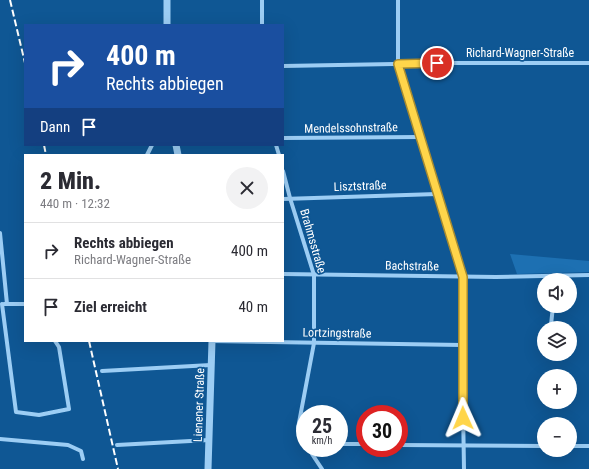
<!DOCTYPE html>
<html lang="de">
<meta charset="utf-8">
<style>
body{margin:0;font-family:"Roboto Condensed",sans-serif;background:#f2f2f3;color:#2b2b33;height:100vh;display:flex;flex-direction:column;font-size:15px;white-space:nowrap}
*{box-sizing:border-box;margin:0}
p{font-size:13px;color:#7c7c81}
.icon{flex:none;width:22px;height:22px;fill:none;stroke:currentColor;stroke-width:2;stroke-linecap:round;stroke-linejoin:round}
.map{position:relative;flex:1;overflow:hidden}
.drawer{position:absolute;left:24px;top:154px;width:260px;height:188px;display:flex;flex-direction:column;background:#fff;border-radius:0px;box-shadow:0 4px 16px #0002}
.drawer>*{flex:none}
.banner{position:absolute;left:24px;top:24px;width:260px;height:122px;border-radius:0px;box-shadow:0 4px 16px #0002;background:#1a4fa0;color:#fff;overflow:hidden}
.tools{position:absolute;left:537px;top:273px;display:grid;gap:8px}
.tools a{display:grid;place-items:center;width:40px;height:40px;border-radius:50%;background:#fff;box-shadow:0 4px 16px #0002;font-size:20px}
.speed{position:absolute;left:296px;top:405px;display:flex;gap:8px;font-size:20px;font-weight:700;text-align:center}
.speed>*{display:grid;place-content:center;width:52px;height:52px;border-radius:50%;background:#fff;box-shadow:0 4px 16px #0002;line-height:1}
.speed small{font-size:10px;font-weight:400}
.speed .limit{border:6px solid #d22;background:#fff;color:#111}
.pin{position:absolute;display:grid;place-items:center;width:34px;height:34px;color:#fff;margin:-17px;border:2px solid #fff;border-radius:50%;box-shadow:0 1px 4px #0007}
.me{position:absolute;width:44px;margin:-22px;rotate:359deg;stroke-linejoin:round;filter:drop-shadow(0 0 3px #0008)}
.turn{display:flex;align-items:center;gap:14px;height:84px;padding:0 16px;font-size:18px}
.turn .icon{width:52px;height:52px;stroke-width:2.5}
.turn b{display:block;font-size:28px;line-height:34px}
.then{display:flex;align-items:center;height:38px;padding:0 16px;background:#0003;gap:8px;font-size:15px}
.round{display:grid;place-items:center;flex:none;width:42px;height:42px;border-radius:21px;background:#f2f2f3}
.head{display:flex;align-items:center;justify-content:space-between;height:68px;padding:0 16px}
h1{font-size:24px;font-weight:800;line-height:30px}
ul{padding:0;list-style:none}
li{display:flex;align-items:center;gap:12px;height:56px;padding:0 16px;border-top:1px solid #e1e1e2}
li div{flex:1}
li b{display:block;font-size:15px}
li em{font-style:normal}
.map>svg:first-child{display:block}
.green{fill:#1d70b2}
.lines{fill:none;stroke-linecap:round;stroke-linejoin:round}
.minor{stroke:#9ccdf4;stroke-width:4}
.tertiary{stroke:#9ccdf4;stroke-width:7}
.rail{stroke:#fff;stroke-width:2;stroke-dasharray:7 3;stroke-linecap:butt}
.route-casing{stroke:#a68a30;stroke-width:10}
.route{stroke:#ffd54a;stroke-width:7}
.labels{text-anchor:middle;dominant-baseline:central;stroke-width:3.5;stroke-linejoin:round;paint-order:stroke}
.street-label{font-size:12px;fill:#fff;stroke:#0f5794}
</style>
<div class="map">
<svg width="589" height="469" viewBox="0 0 589 469">
<rect width="100%" height="100%" fill="#0f5794"/>
<path class="green" d="M510,254L589,261V272L517,274Z"/>
<g class="lines">
<g class="minor">
<path d="M398,0V64L463,277L462,345L464,469"/>
<path d="M262,25V0"/>
<path d="M283,66L450,63H589"/>
<path d="M283,138L420,137"/>
<path d="M276,145L279,155"/>
<path d="M147,155L152,145"/>
<path d="M283,171L290,198L314,275V343L298,428L305,442"/>
<path d="M283,199L437,194"/>
<path d="M0,233L7,304"/>
<path d="M283,274L496,277L589,275"/>
<path d="M2,304L16,412L39,415L69,409L59,347L55,341"/>
<path d="M4,304H25"/>
<path d="M551,325L553,306"/>
<path d="M212,341L462,345"/>
<path d="M102,371L211,365"/>
<path d="M0,439L68,445L81,451L83,459"/>
<path d="M339,444H365"/>
<path d="M117,445L209,440"/>
<path d="M399,445L544,446"/>
<path d="M570,446H589"/>
<path d="M308,448L322,469"/>
</g>
<g class="tertiary">
<path d="M167,0V25"/>
<path d="M176,145L178,155"/>
<path d="M208,469L212,341"/>
</g>
<g class="rail">
<path d="M10,0L25,63"/>
<path d="M44,145L46,155"/>
<path d="M89,341L118,469"/>
</g>
</g>
<g class="lines">
<defs>
<path id="route" d="M437,63L398,64L463,277V418"/>
</defs>
<use href="#route" class="route-casing"/>
<use href="#route" class="route"/>
</g>
<g class="labels">
<g class="street-label">
<text x="520" y="53">Richard-Wagner-Straße</text>
<text transform="translate(351 128) rotate(-1)">Mendelssohnstraße</text>
<text transform="translate(360 186) rotate(-2)">Lisztstraße</text>
<text transform="translate(313 241) rotate(74)">Brahmsstraße</text>
<text transform="translate(412 266) rotate(1)">Bachstraße</text>
<text transform="translate(337 333) rotate(1)">Lortzingstraße</text>
<text transform="translate(199 405) rotate(-88)">Lienener Straße</text>
</g>
</g>
</svg>
<div class="tools">
<a><svg class="icon" aria-label="sound" viewBox="0 0 24 24"><path d="M4 9h4l5-4v14l-5-4H4zM17 9q2 3 0 6"/></svg></a>
<a><svg class="icon" aria-label="layers" viewBox="0 0 24 24"><path d="M12 4l9 5-9 5-9-5zM3 14l9 5 9-5"/></svg></a>
<a>+</a>
<a>−</a>
</div>
<div class="speed"><div>25<small>km/h</small></div><div class="limit">30</div></div>
<div class="pin" style="left:437px;top:63px;background:#d93025"><svg class="icon" aria-label="arrive" viewBox="0 0 24 24"><path d="M6 21V4h12l-3 4 3 4H6"/></svg></div>
<svg class="me" style="left:463px;top:418px" viewBox="-20 -20 40 40"><path d="M0-17L14 15 0 8-14 15z" fill="#ffd54a" stroke="#fff" stroke-width="4"/></svg>
<div class="banner">
<div class="turn"><svg class="icon" aria-label="right" viewBox="0 0 24 24"><path d="M7 20v-9h11M14 6l5 5-5 5"/></svg><div><b>400 m</b>Rechts abbiegen</div></div>
<div class="then">Dann<svg class="icon" aria-label="arrive" viewBox="0 0 24 24"><path d="M6 21V4h12l-3 4 3 4H6"/></svg></div>
</div>
<section class="drawer">
<div class="head"><div><h1>2 Min.</h1><p>440 m · 12:32</p></div><a class="round"><svg class="icon" aria-label="close" viewBox="0 0 24 24"><path d="M6 6l12 12M18 6L6 18"/></svg></a></div>
<ul>
<li><svg class="icon" aria-label="right" viewBox="0 0 24 24"><path d="M7 20v-9h11M14 6l5 5-5 5"/></svg><div><b>Rechts abbiegen</b><p>Richard-Wagner-Straße</p></div><em>400 m</em></li>
<li><svg class="icon" aria-label="arrive" viewBox="0 0 24 24"><path d="M6 21V4h12l-3 4 3 4H6"/></svg><div><b>Ziel erreicht</b></div><em>40 m</em></li>
</ul>
</section>
</div>
